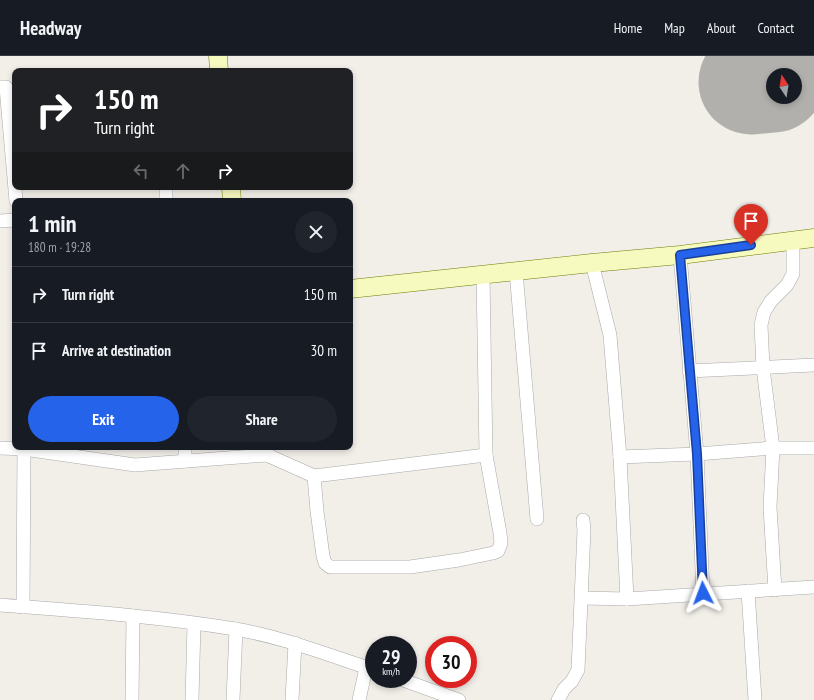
<!DOCTYPE html>
<meta charset="utf-8">
<style>
body{margin:0;font-family:"PT Sans Narrow",sans-serif;background:#20242c;color:#f1f3f6;height:100vh;display:flex;flex-direction:column;font-size:15px;white-space:nowrap}
*{box-sizing:border-box;margin:0}
p{font-size:13px;color:#9ea1a6}
.icon{flex:none;width:22px;height:22px;fill:none;stroke:currentColor;stroke-width:2;stroke-linecap:round;stroke-linejoin:round}
.map{position:relative;flex:1;overflow:hidden}
.drawer{position:absolute;left:12px;top:142px;width:341px;height:252px;display:flex;flex-direction:column;background:#171b24;border-radius:8px;box-shadow:0 2px 6px #0003}
.drawer>*{flex:none}
.guide{position:absolute;left:12px;top:12px;width:341px;height:122px;border-radius:8px;box-shadow:0 2px 6px #0003;background:#202124;color:#fff;overflow:hidden}
.needle{width:26px;rotate:348deg}
.buttons{position:absolute;left:766px;top:12px;display:grid;gap:8px}
.buttons a{display:grid;place-items:center;width:36px;height:36px;border-radius:50%;background:#171b24;box-shadow:0 2px 6px #0003;font-size:20px}
.speed{position:absolute;left:365px;top:580px;display:flex;gap:8px;font-size:20px;font-weight:700;text-align:center}
.speed>*{display:grid;place-content:center;width:52px;height:52px;border-radius:50%;background:#171b24;box-shadow:0 2px 6px #0003;line-height:1}
.speed small{font-size:10px;font-weight:400}
.speed .limit{border:6px solid #d22;background:#fff;color:#111}
.pin{position:absolute;display:grid;place-items:center;width:34px;height:34px;color:#fff;margin:-41px -17px;border-radius:50% 50% 50% 0;rotate:-45deg;box-shadow:0 0 4px #0007}
.pin .icon{rotate:45deg}
.me{position:absolute;width:44px;margin:-22px;rotate:357deg;stroke-linejoin:round;filter:drop-shadow(0 0 3px #0008)}
.turn{display:flex;align-items:center;gap:14px;height:84px;padding:0 16px;font-size:18px}
.turn .icon{width:52px;height:52px;stroke-width:2.5}
.turn b{display:block;font-size:28px;line-height:34px}
.lanes{display:flex;align-items:center;height:38px;padding:0 16px;background:#0003;justify-content:center;gap:20px;direction:ltr}
.lanes .off{opacity:.35}
.round{display:grid;place-items:center;flex:none;width:42px;height:42px;border-radius:21px;background:#20242c}
.summary{display:flex;align-items:center;justify-content:space-between;height:68px;padding:0 16px}
h1{font-size:24px;font-weight:700;line-height:30px}
.action{display:flex;gap:8px;margin-top:auto;padding:8px 16px}
.action a{flex:1;height:46px;border-radius:24px;background:#2563eb;color:#fff;font-size:16px;font-weight:700;line-height:46px;text-align:center}
.action a+a{background:#20242c;color:#f1f3f6}
ul{padding:0;list-style:none}
li{display:flex;align-items:center;gap:12px;height:56px;padding:0 16px;border-top:1px solid #363941}
li div{flex:1}
li b{display:block;font-size:15px}
li em{font-style:normal}
header{display:flex;align-items:center;gap:24px;box-sizing:border-box;height:56px;padding:0 20px;background:#171b24;border-bottom:1px solid #363941}
header strong{font-size:19px}
nav{display:flex;gap:22px;margin-inline-start:auto;font-size:14px}
.map>svg:first-child{display:block}
.lines{fill:none;stroke-linecap:round;stroke-linejoin:round}
.runway{stroke:#b1b0ac;stroke-width:105}
.street-casing{stroke:#a9a9a9;stroke-width:14}
.secondary-casing{stroke:#707d05;stroke-width:19}
.street{stroke:#fff;stroke-width:13}
.secondary{stroke:#f7fabf;stroke-width:18}
.route-casing{stroke:#184099;stroke-width:10}
.route{stroke:#2563eb;stroke-width:7}
</style>
<header>
<strong>Headway</strong>
<nav><a>Home</a><a>Map</a><a>About</a><a>Contact</a></nav>
</header>
<div class="map">
<svg width="814" height="644" viewBox="0 0 814 644">
<rect width="100%" height="100%" fill="#f2efe9"/>
<g class="lines">
<path class="runway" d="M751,26L773,24"/>
<defs>
<g id="street">
<path d="M0,31H6L16,145"/>
<path d="M166,145V131"/>
<path d="M0,165L15,164"/>
<path d="M680,199L697,398L703,537"/>
<path d="M592,207L610,279L620,401L627,543"/>
<path d="M516,215L537,463"/>
<path d="M689,315L814,309"/>
<path d="M0,392L24,393L135,409L267,399"/>
<path d="M266,392L267,399L314,420L486,399"/>
<path d="M620,401L697,398L773,392H814"/>
<path d="M185,405V391"/>
<path d="M314,420L317,455L323,500L325,507L330,511H410L459,504L493,497L498,495L501,487L500,477L486,399L483,219"/>
<path d="M775,534L770,451L773,392L763,312L761,269L764,256L771,245L787,229L793,218V184"/>
<path d="M748,535L755,644"/>
<path d="M582,542L627,543L814,531"/>
<path d="M0,549C78,555 157,560 235,573C283,581 328,599 374,614"/>
<path d="M23,551L24,391"/>
<path d="M400,623L459,644"/>
<path d="M132,644L133,560"/>
<path d="M192,644L194,568"/>
<path d="M233,644L236,573"/>
<path d="M292,644L295,587"/>
<path d="M359,644L366,612"/>
<path d="M558,644L564,633L572,625L578,614L584,474L583,464"/>
</g>
<g id="secondary">
<path d="M218,0L219,15"/>
<path d="M231,131L232,145"/>
<path d="M350,233L592,207L680,199L814,182"/>
</g>
</defs>
<use href="#street" class="street-casing"/>
<use href="#secondary" class="secondary-casing"/>
<use href="#street" class="street"/>
<use href="#secondary" class="secondary"/>
</g>
<g class="lines">
<defs>
<path id="route" d="M703,537L697,398L680,199L751,189"/>
</defs>
<use href="#route" class="route-casing"/>
<use href="#route" class="route"/>
</g>
</svg>
<div class="buttons">
<a><svg class="needle" viewBox="-14 -14 28 28"><path d="M0-13l5 13h-10z" fill="#e53935"/><path d="M0 13l5-13h-10z" fill="#9ea1a6"/></svg></a>
</div>
<div class="speed"><div>29<small>km/h</small></div><div class="limit">30</div></div>
<div class="pin" style="left:751px;top:189px;background:#d93025"><svg class="icon" aria-label="arrive" viewBox="0 0 24 24"><path d="M6 21V4h12l-3 4 3 4H6"/></svg></div>
<svg class="me" style="left:703px;top:537px" viewBox="-20 -20 40 40"><path d="M0-17L14 15 0 8-14 15z" fill="#2563eb" stroke="#fff" stroke-width="4"/></svg>
<div class="guide">
<div class="turn"><svg class="icon" aria-label="right" viewBox="0 0 24 24"><path d="M7 20v-9h11M14 6l5 5-5 5"/></svg><div><b>150 m</b>Turn right</div></div>
<div class="lanes"><svg class="icon off" aria-label="left" viewBox="0 0 24 24"><path d="M17 20v-9H6M10 6l-5 5 5 5"/></svg><svg class="icon off" aria-label="ahead" viewBox="0 0 24 24"><path d="M12 20V5M6 11l6-6 6 6"/></svg><svg class="icon" aria-label="right" viewBox="0 0 24 24"><path d="M7 20v-9h11M14 6l5 5-5 5"/></svg></div>
</div>
<section class="drawer">
<div class="summary"><div><h1>1 min</h1><p>180 m · 19:28</p></div><a class="round"><svg class="icon" aria-label="close" viewBox="0 0 24 24"><path d="M6 6l12 12M18 6L6 18"/></svg></a></div>
<ul>
<li><svg class="icon" aria-label="right" viewBox="0 0 24 24"><path d="M7 20v-9h11M14 6l5 5-5 5"/></svg><div><b>Turn right</b></div><em>150 m</em></li>
<li><svg class="icon" aria-label="arrive" viewBox="0 0 24 24"><path d="M6 21V4h12l-3 4 3 4H6"/></svg><div><b>Arrive at destination</b></div><em>30 m</em></li>
</ul>
<div class="action"><a>Exit</a><a>Share</a></div>
</section>
</div>
